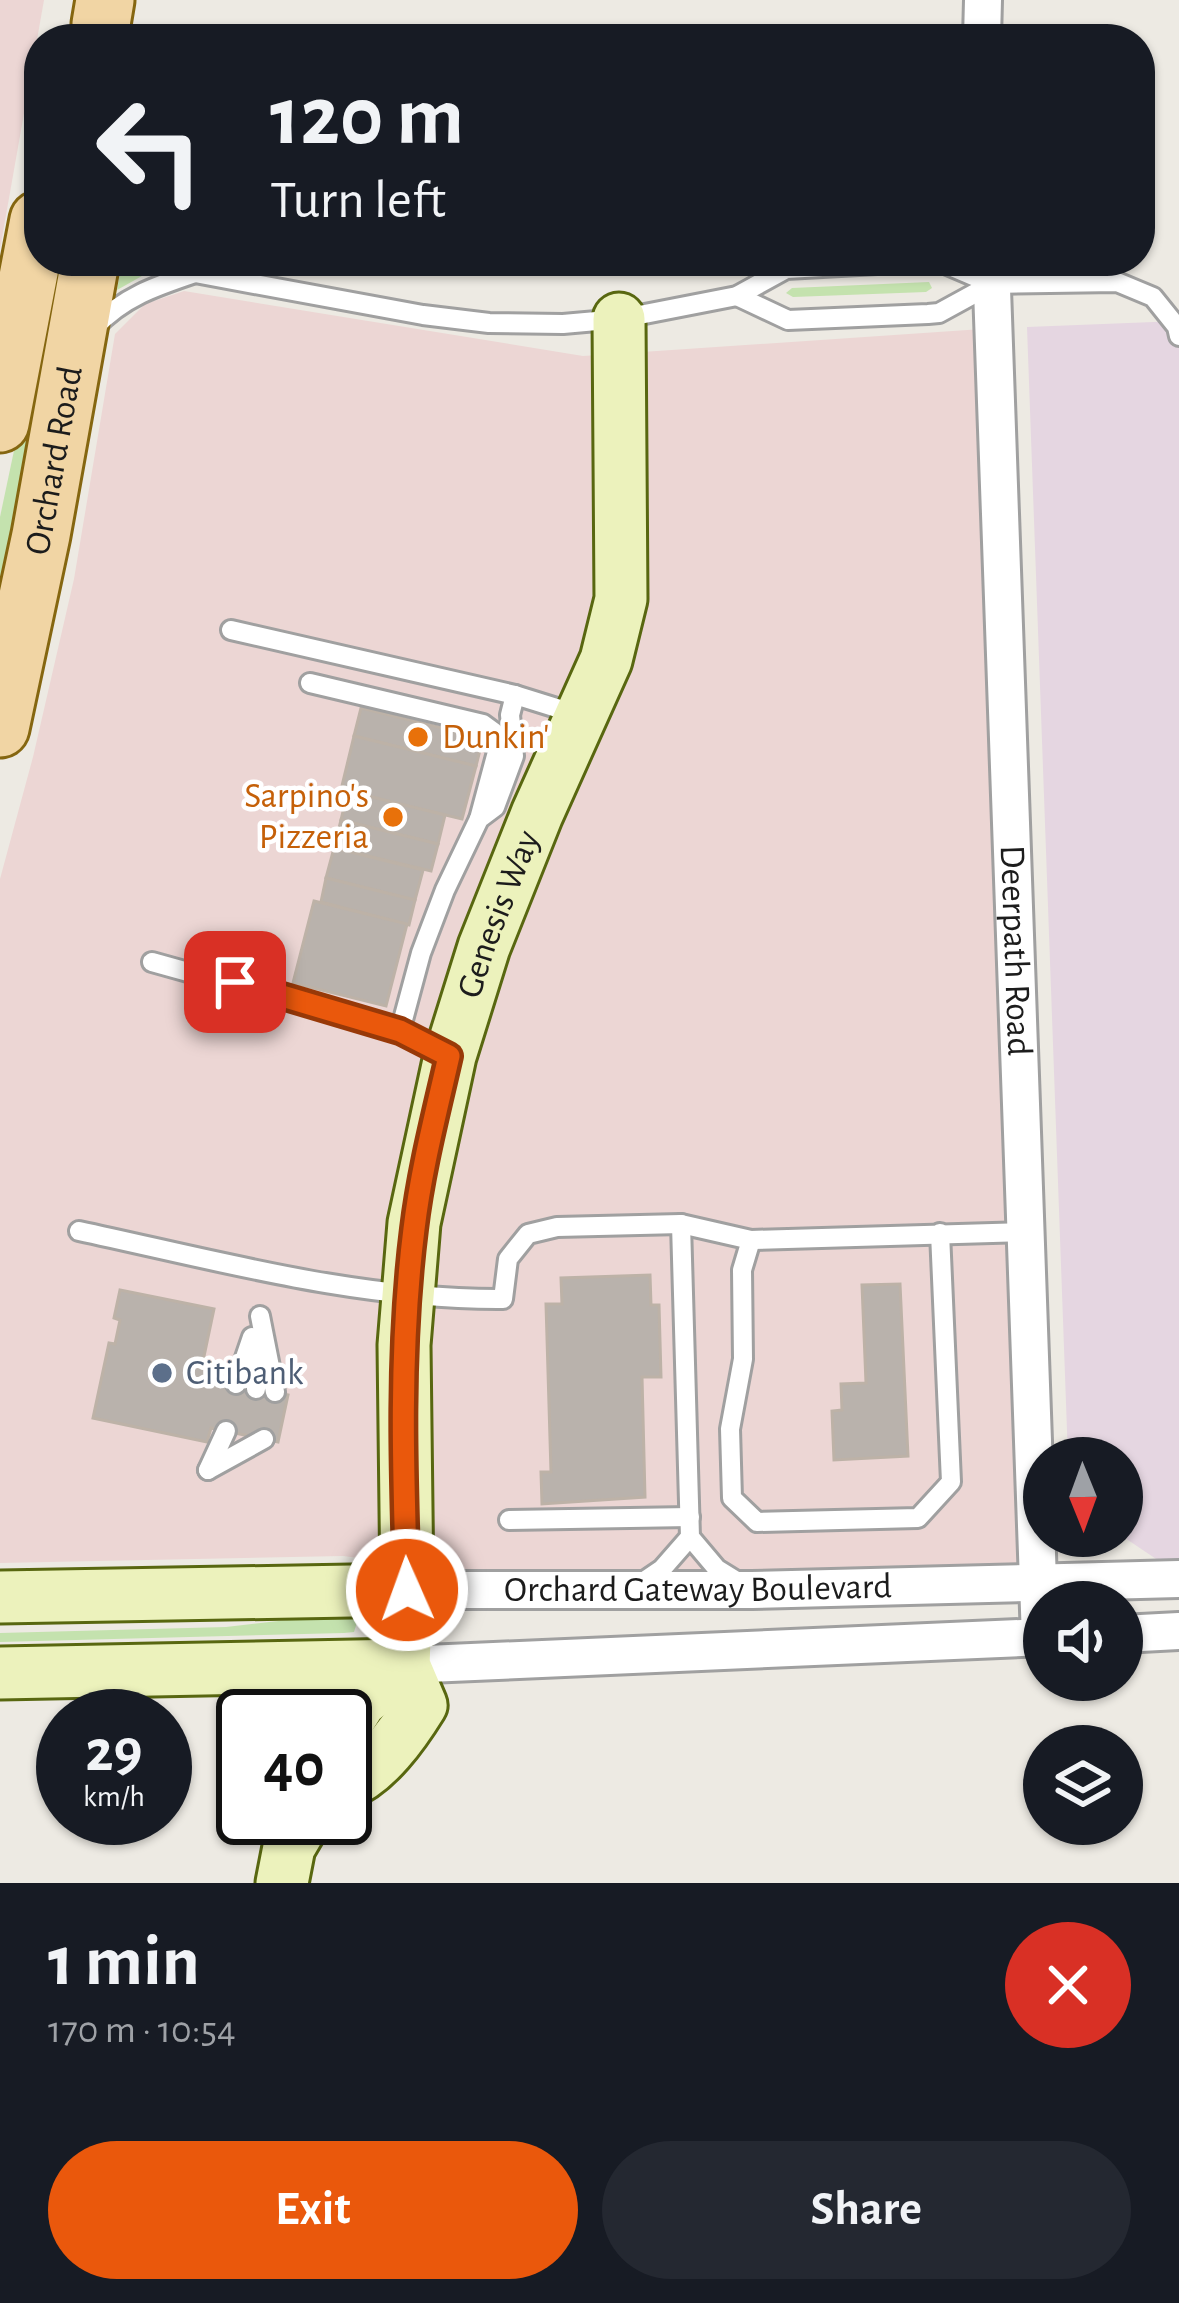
<!DOCTYPE html>
<meta charset="utf-8">
<style>
body{margin:0;font-family:"Alegreya Sans",sans-serif;background:#242831;color:#f1f3f6;height:100vh;display:flex;flex-direction:column;font-size:45px;white-space:nowrap}
*{box-sizing:border-box;margin:0}
p{font-size:39px;color:#9ea1a6}
.icon{flex:none;width:66px;height:66px;fill:none;stroke:currentColor;stroke-width:2;stroke-linecap:round;stroke-linejoin:round}
.map{position:relative;height:1883px;overflow:hidden}
.drawer{display:flex;flex-direction:column;background:#171b24;flex:1}
.drawer>*{flex:none}
.hud{position:absolute;left:24px;top:24px;width:1131px;height:252px;border-radius:48px;box-shadow:0 3px 9px #0004;background:#171b24;color:#f1f3f6;overflow:hidden}
.needle{width:78px;rotate:179deg}
.controls{position:absolute;left:1023px;top:1437px;display:grid;gap:24px}
.controls a{display:grid;place-items:center;width:120px;height:120px;border-radius:50%;background:#171b24;box-shadow:0 3px 9px #0004;font-size:60px}
.speed{position:absolute;left:36px;top:1689px;display:flex;gap:24px;font-size:60px;font-weight:700;text-align:center}
.speed>*{display:grid;place-content:center;width:156px;height:156px;border-radius:50%;background:#171b24;box-shadow:0 3px 9px #0004;line-height:1}
.speed small{font-size:30px;font-weight:400}
.speed .limit{border:6px solid #111;border-radius:18px;background:#fff;color:#111}
.pin{position:absolute;display:grid;place-items:center;width:102px;height:102px;color:#fff;margin:-51px;border-radius:24px;box-shadow:0 6px 18px #0006}
.me{position:absolute;width:132px;margin:-66px;rotate:358deg;stroke-linejoin:round;filter:drop-shadow(0 0 9px #0008)}
.turn{display:flex;align-items:center;gap:42px;height:252px;padding:0 48px;font-size:54px}
.turn .icon{width:156px;height:156px;stroke-width:2.5}
.turn b{display:block;font-size:84px;line-height:102px}
.round{display:grid;place-items:center;flex:none;width:126px;height:126px;border-radius:63px;background:#242831}
.summary{display:flex;align-items:center;justify-content:space-between;height:204px;padding:0 48px}
h1{font-size:72px;font-weight:600;line-height:90px}
.cta{display:flex;gap:24px;margin-top:auto;padding:24px 48px}
.cta a{flex:1;height:138px;border-radius:72px;background:#ea580c;color:#fff;font-size:48px;font-weight:600;line-height:138px;text-align:center}
.cta a+a{background:#242831;color:#f1f3f6}
.map>svg:first-child{display:block}
.commercial{fill:#ecd6d4}
.industrial{fill:#e5d6e1}
.grass{fill:#c4e2ae}
.building{fill:#b9b2ac;stroke:#bdb2a7;stroke-width:3}
.lines{fill:none;stroke-linecap:round;stroke-linejoin:round}
.lane-casing{stroke:#a0a0a0;stroke-width:24}
.street-casing{stroke:#a0a0a0;stroke-width:42}
.secondary-casing{stroke:#586710;stroke-width:57}
.primary-casing{stroke:#856610;stroke-width:63}
.lane{stroke:#fff;stroke-width:18}
.street{stroke:#fff;stroke-width:36}
.secondary{stroke:#ecf2bc;stroke-width:51}
.primary{stroke:#f1d5a4;stroke-width:57}
.route-casing{stroke:#983908;stroke-width:30}
.route{stroke:#ea580c;stroke-width:21}
.food-dot{fill:#e8710a;stroke:#fff;stroke-width:4.5}
.service-dot{fill:#5c6f8a;stroke:#fff;stroke-width:4.5}
.labels{text-anchor:middle;dominant-baseline:central;stroke-width:9;stroke-linejoin:round;paint-order:stroke}
.street-label{font-size:36px;fill:#1c1c1c;stroke:#fff}
.food-label{font-size:36px;fill:#c56008;stroke:#fff;text-anchor:start}
.service-label{font-size:36px;fill:#4e5e75;stroke:#fff;text-anchor:start}
</style>
<div class="map">
<svg width="1179" height="1883" viewBox="0 0 1179 1883">
<rect width="100%" height="100%" fill="#edeae3"/>
<g class="commercial">
<path d="M0,0H44L0,249Z"/>
<path d="M184,291L583,356L982,329L1028,1576L465,1571L343,1556L0,1563V879L33,757L74,579L115,334L145,304Z"/>
</g>
<path class="industrial" d="M1179,321V1568L1171,1569L1122,1536V1458H1068L1027,327Z"/>
<g class="grass">
<path d="M54,261H70L0,641V517Z"/>
<path d="M122,261H152L158,267L117,290Z"/>
<path d="M929,282L932,288L926,292L793,297L786,293L792,288Z"/>
<path d="M349,1613L358,1619L354,1632L344,1633L0,1642V1633L226,1627Z"/>
</g>
<g class="building">
<path d="M361,708L483,738L476,766L354,736Z"/>
<path d="M354,736L476,766L462,819L341,790Z"/>
<path d="M348,791L445,815L438,844L341,820Z"/>
<path d="M341,820L438,844L431,871L334,848Z"/>
<path d="M334,848L423,870L415,900L326,878Z"/>
<path d="M326,878L415,900L409,925L321,902Z"/>
<path d="M314,901L407,924L386,1006L293,983Z"/>
<path d="M650,1275L651,1305H659L661,1377H642L645,1497L542,1504L541,1472H551L546,1304H562L561,1278Z"/>
<path d="M900,1284L908,1456L834,1460L832,1411L842,1410L841,1384L866,1383L862,1285Z"/>
<path d="M120,1290L214,1309L203,1361L224,1365L221,1381L288,1395L278,1442L211,1428L207,1442L93,1418L109,1343L115,1344L120,1320L114,1318Z"/>
</g>
<g class="lines">
<defs>
<g id="lane">
<path d="M169,261L195,273L423,315L489,323L563,324L619,319L737,296L786,269L932,261"/>
<path d="M938,261L992,284L1117,282L1153,297L1177,327L1179,336"/>
<path d="M737,296L788,320L928,314L939,313L992,284"/>
<path d="M94,328C123,297 156,286 195,273"/>
<path d="M231,630L515,695L576,714"/>
<path d="M310,683L483,724L494,732L497,752L479,819"/>
<path d="M152,962L400,1031L445,1054"/>
<path d="M400,1031L421,953L445,890L479,819L495,807L514,756L510,715L515,695"/>
<path d="M681,1224L690,1537L717,1569L738,1582"/>
<path d="M79,1231C219,1261 359,1300 503,1299L508,1259L528,1234L557,1227L681,1224L751,1240L1026,1232"/>
<path d="M751,1240L742,1270L743,1359L730,1429L732,1498L757,1522L918,1518L951,1482L940,1233"/>
<path d="M260,1316L275,1392"/>
<path d="M236,1384L252,1337"/>
<path d="M256,1389L258,1344"/>
<path d="M208,1470L264,1439"/>
<path d="M208,1470L226,1431"/>
<path d="M509,1520L690,1517"/>
<path d="M637,1586L662,1569L690,1537"/>
</g>
<g id="street">
<path d="M982,39L983,0"/>
<path id="s1" d="M991,261L1040,1638"/>
<path id="s2" d="M407,1590H752L1179,1579"/>
<path d="M1122,1634L1179,1631"/>
<path d="M404,1665L1044,1637"/>
</g>
<g id="secondary">
<path d="M0,1597L407,1590"/>
<path d="M0,1673L404,1665"/>
<path d="M345,1726L360,1702L404,1665"/>
<path id="s3" d="M345,1784C377,1771 403,1734 421,1705L404,1665L407,1590L404,1345L414,1223L450,1056L484,947L537,814L606,660L621,599L619,319"/>
<path d="M282,1883L289,1847L306,1818"/>
</g>
<g id="primary">
<path d="M104,39L101,24L105,0"/>
<path d="M0,423L39,220"/>
<path id="s4" d="M0,728L41,535L90,261"/>
</g>
</defs>
<use href="#lane" class="lane-casing"/>
<use href="#street" class="street-casing"/>
<use href="#secondary" class="secondary-casing"/>
<use href="#primary" class="primary-casing"/>
<use href="#lane" class="lane"/>
<use href="#street" class="street"/>
<use href="#secondary" class="secondary"/>
<use href="#primary" class="primary"/>
</g>
<g class="lines">
<defs>
<path id="route" d="M235,982L400,1031L449,1056C436,1113 421,1170 414,1229C399,1348 403,1470 407,1590"/>
</defs>
<use href="#route" class="route-casing"/>
<use href="#route" class="route"/>
</g>
<g class="food-dot">
<circle cx="418" cy="737" r="12"/>
<circle cx="393" cy="817" r="12"/>
</g>
<circle class="service-dot" cx="162" cy="1373" r="12"/>
<g class="labels">
<g class="street-label">
<text stroke="none"><textPath href="#s4" startOffset="273">Orchard Road</textPath></text>
<text stroke="none"><textPath href="#s3" startOffset="918">Genesis Way</textPath></text>
<text stroke="none"><textPath href="#s1" startOffset="690">Deerpath Road</textPath></text>
<text stroke="none"><textPath href="#s2" startOffset="291">Orchard Gateway Boulevard</textPath></text>
</g>
<g class="food-label">
<text x="442" y="737">Dunkin'</text>
<text x="369" y="796" text-anchor="end">Sarpino's<tspan x="369" dy="41">Pizzeria</tspan></text>
</g>
<g class="service-label">
<text x="186" y="1373">Citibank</text>
</g>
</g>
</svg>
<div class="controls">
<a><svg class="needle" viewBox="-14 -14 28 28"><path d="M0-13l5 13h-10z" fill="#e53935"/><path d="M0 13l5-13h-10z" fill="#9ea1a6"/></svg></a>
<a><svg class="icon" aria-label="sound" viewBox="0 0 24 24"><path d="M4 9h4l5-4v14l-5-4H4zM17 9q2 3 0 6"/></svg></a>
<a><svg class="icon" aria-label="layers" viewBox="0 0 24 24"><path d="M12 4l9 5-9 5-9-5zM3 14l9 5 9-5"/></svg></a>
</div>
<div class="speed"><div>29<small>km/h</small></div><div class="limit">40</div></div>
<div class="pin" style="left:235px;top:982px;background:#d93025"><svg class="icon" aria-label="arrive" viewBox="0 0 24 24"><path d="M6 21V4h12l-3 4 3 4H6"/></svg></div>
<svg class="me" style="left:407px;top:1590px" viewBox="-20 -20 40 40"><circle r="17" fill="#ea580c" stroke="#fff" stroke-width="3"/><path d="M0-11L8 9 0 5-8 9z" fill="#fff"/></svg>
<div class="hud">
<div class="turn"><svg class="icon" aria-label="left" viewBox="0 0 24 24"><path d="M17 20v-9H6M10 6l-5 5 5 5"/></svg><div><b>120 m</b>Turn left</div></div>
</div>
</div>
<section class="drawer">
<div class="summary"><div><h1>1 min</h1><p>170 m · 10:54</p></div><a class="round" style="background:#d93025;color:#fff"><svg class="icon" aria-label="close" viewBox="0 0 24 24"><path d="M6 6l12 12M18 6L6 18"/></svg></a></div>
<div class="cta"><a>Exit</a><a>Share</a></div>
</section>
